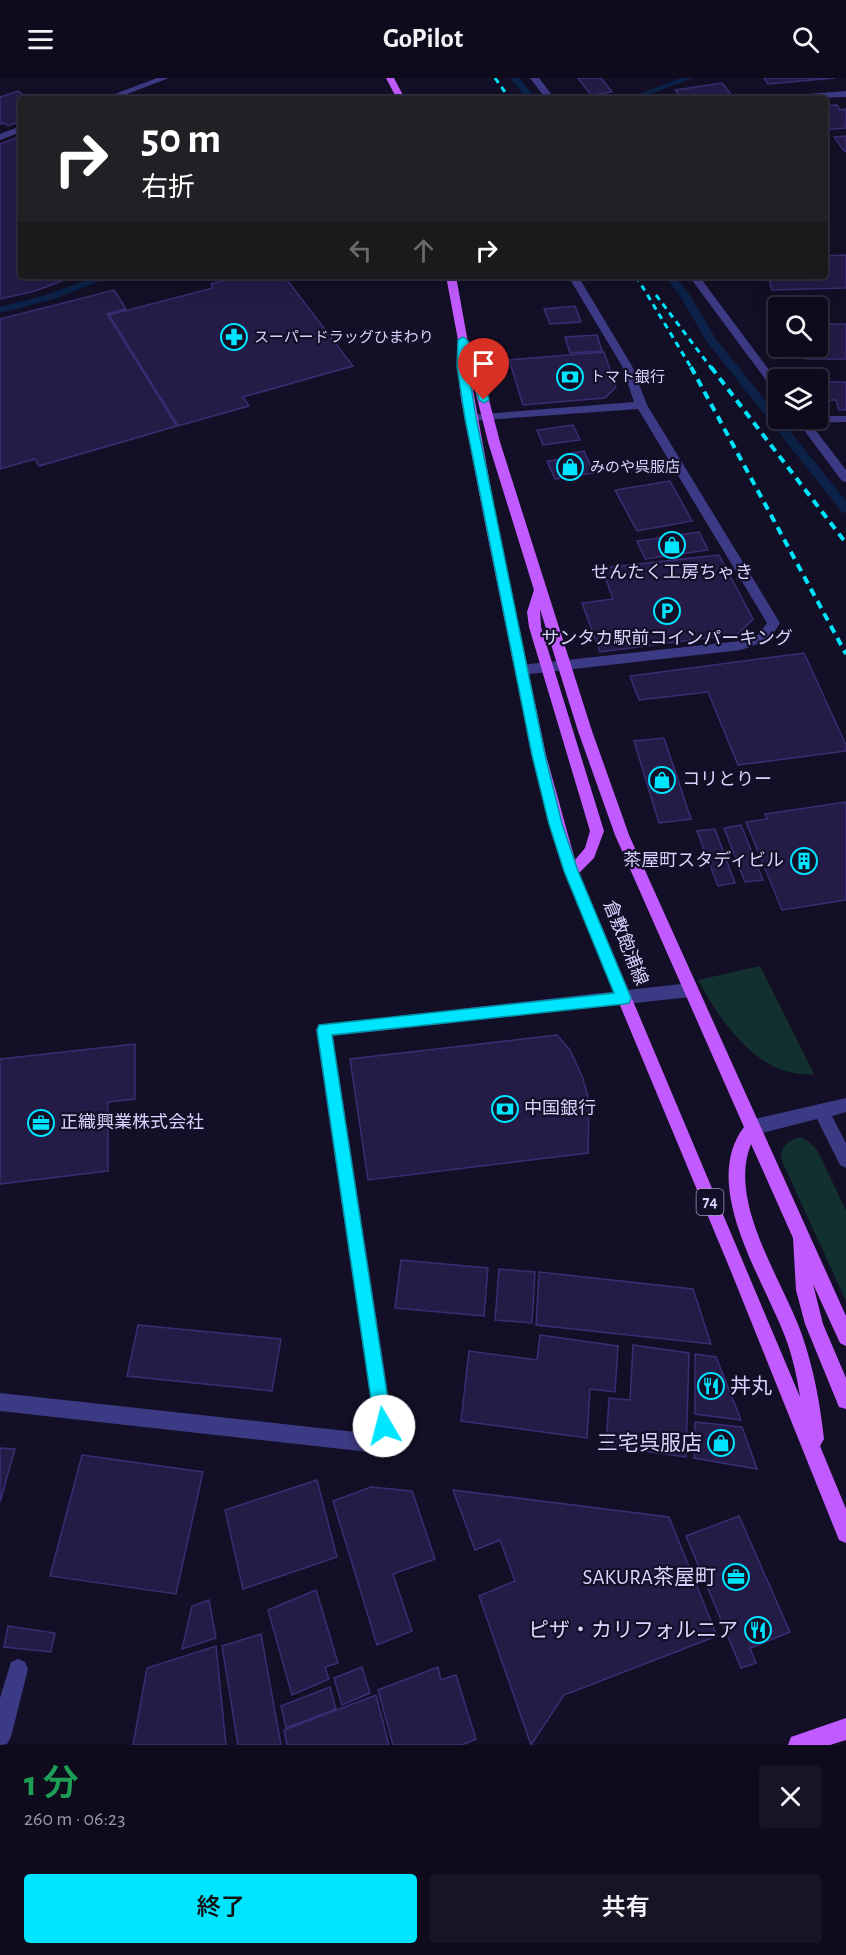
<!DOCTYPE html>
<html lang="ja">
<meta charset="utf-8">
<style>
body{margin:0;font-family:"Alegreya Sans","Noto Sans JP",sans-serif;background:#171425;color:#f1f3f6;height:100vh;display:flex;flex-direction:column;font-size:22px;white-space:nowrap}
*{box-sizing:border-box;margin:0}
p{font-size:20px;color:#9b9ba3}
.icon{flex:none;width:33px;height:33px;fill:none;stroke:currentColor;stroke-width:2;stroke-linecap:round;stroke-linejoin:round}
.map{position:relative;height:1667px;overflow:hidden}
.drawer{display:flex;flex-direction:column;background:#0e0b1c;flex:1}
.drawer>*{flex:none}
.hud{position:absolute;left:18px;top:18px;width:810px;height:183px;border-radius:6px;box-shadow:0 6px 24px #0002,0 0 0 2px #2e2b3b;background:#202124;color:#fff;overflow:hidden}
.buttons{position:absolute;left:768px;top:219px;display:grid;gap:12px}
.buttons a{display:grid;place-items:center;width:60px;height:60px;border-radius:6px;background:#0e0b1c;box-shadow:0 6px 24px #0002,0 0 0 2px #2e2b3b;font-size:30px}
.pin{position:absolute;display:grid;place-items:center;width:51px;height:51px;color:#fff;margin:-62px -26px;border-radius:50% 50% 50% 0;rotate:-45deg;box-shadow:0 0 6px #0007}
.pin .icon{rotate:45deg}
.me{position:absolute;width:66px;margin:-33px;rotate:352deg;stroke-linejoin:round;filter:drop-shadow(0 0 4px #0008)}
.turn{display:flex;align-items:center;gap:21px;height:126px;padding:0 24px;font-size:27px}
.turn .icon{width:78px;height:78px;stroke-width:2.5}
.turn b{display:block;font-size:42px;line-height:51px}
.lanes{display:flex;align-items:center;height:57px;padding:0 24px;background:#0003;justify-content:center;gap:30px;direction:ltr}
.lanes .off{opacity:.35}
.round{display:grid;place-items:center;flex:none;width:63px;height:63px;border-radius:6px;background:#171425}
.head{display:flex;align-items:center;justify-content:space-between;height:102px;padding:0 24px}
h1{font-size:36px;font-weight:600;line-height:45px;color:#1e9e55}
.button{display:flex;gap:12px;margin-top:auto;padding:12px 24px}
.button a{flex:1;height:69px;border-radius:6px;background:#00e5ff;color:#111;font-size:24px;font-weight:600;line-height:69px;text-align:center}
.button a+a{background:#171425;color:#f1f3f6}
header{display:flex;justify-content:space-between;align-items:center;height:78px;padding:0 24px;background:#0e0b1c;font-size:27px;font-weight:600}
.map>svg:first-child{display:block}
.green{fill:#12302f}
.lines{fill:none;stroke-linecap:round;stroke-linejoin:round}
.stream{fill:#0c2248;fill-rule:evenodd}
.building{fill:#241b47;stroke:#3b2d73;stroke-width:1.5}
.minor{fill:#3d3a85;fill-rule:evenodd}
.major{fill:#c25bff;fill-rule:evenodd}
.rail-far1{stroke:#00e5ff;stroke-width:3;stroke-dasharray:6 5;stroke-linecap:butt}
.rail{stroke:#00e5ff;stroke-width:4;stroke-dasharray:8 6;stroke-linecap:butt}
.route{fill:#00e5ff;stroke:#0095a6;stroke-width:1.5}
.labels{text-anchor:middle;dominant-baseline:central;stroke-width:4.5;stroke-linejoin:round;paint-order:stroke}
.far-poi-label{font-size:15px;fill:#d9d4ff;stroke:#130f26;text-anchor:start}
.shield{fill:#130f26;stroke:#9e99be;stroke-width:1.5}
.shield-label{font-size:16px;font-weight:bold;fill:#d9d4ff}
.poi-label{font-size:18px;fill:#d9d4ff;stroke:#130f26;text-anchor:start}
.street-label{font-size:18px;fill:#d9d4ff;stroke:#130f26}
.near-poi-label{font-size:21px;fill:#d9d4ff;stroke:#130f26;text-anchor:end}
</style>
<header><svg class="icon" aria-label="menu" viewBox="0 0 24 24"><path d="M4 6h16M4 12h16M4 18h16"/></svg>GoPilot<svg class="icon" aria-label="search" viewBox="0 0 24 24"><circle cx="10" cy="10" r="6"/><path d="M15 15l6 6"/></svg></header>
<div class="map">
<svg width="846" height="1667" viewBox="0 0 846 1667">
<rect width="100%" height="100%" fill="#130f26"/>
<g class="green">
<path d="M760,888L814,996C760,1002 720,943 698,902Z"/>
<path d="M800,1059L809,1064L817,1072L846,1132V1223L781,1081C781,1068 787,1063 800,1059Z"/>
</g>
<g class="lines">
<g class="stream">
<path d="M510,0H519L536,21H527Z"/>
<path d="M681,0H693L638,21H626Z"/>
<path d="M98,198H113L54,221L0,235V229L46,217Z"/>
<path d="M665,198H675L690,217L716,261L846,423V435L842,434L707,264L680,218Z"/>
</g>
</g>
<g class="building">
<path d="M578,0H601L612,14L591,17Z"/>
<path d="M764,0H835L768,6Z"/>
<path d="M722,5L733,19L682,21L675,12Z"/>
<path d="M18,13L29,21H21V43L8,48L4,45L0,46V19Z"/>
<path d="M837,27L840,32L846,31V50L825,52V28Z"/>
<path d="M21,58V198H75L35,213L0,221V66Z"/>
<path d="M846,58V73H844L834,59Z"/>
<path d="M846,177V210L772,212L768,198H825V178Z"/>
<path d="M241,198H284L353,288L243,319L249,328L178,348L109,237L213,210L211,206Z"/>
<path d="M114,212L126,231L107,236L177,348L39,388L35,381L0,391V241Z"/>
<path d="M575,228L581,244L550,246L544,231Z"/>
<path d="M818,246H846V281H807L803,268H818Z"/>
<path d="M597,257L602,273L570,275L565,259Z"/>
<path d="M604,274L616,309L605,320L523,327L509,282Z"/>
<path d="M818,304H846V332H839L836,322H822Z"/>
<path d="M573,347L580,362L543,367L537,352Z"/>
<path d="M584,373L594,395L555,401L547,383L568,380L567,376Z"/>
<path d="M670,403L692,443L637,453L615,412Z"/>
<path d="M699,454L708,472L645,481L637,463Z"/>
<path d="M719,477L753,541L738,556L600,574L582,525L613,521L602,490Z"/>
<path d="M804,575L846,667V673L738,687L708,614L639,622L630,598Z"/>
<path d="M664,660L691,741L659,745L634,663Z"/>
<path d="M846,724V822L782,832L746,744L767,741L765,736Z"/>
<path d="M741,747L763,802L745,804L724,750Z"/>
<path d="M715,751L735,805L718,808L697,753Z"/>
<path d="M557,957L570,972L582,998L589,1022L588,1075L368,1102L350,981Z"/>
<path d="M135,966V1021L108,1024V1093L0,1106V981Z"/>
<path d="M401,1182L488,1190L484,1238L395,1230Z"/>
<path d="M499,1191L535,1194L532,1245L495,1242Z"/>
<path d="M539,1194L693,1211L711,1266L536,1247Z"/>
<path d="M138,1247L281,1261L272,1313L127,1298Z"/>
<path d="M540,1257L618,1268L615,1314L590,1311L587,1360L461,1343L469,1273L537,1282Z"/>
<path d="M633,1267L689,1275L686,1379L606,1368L609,1320L630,1322Z"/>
<path d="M695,1276L716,1279L741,1342L695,1336Z"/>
<path d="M695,1344L742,1349L757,1391L694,1380Z"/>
<path d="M0,1370L15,1371L0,1424Z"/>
<path d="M82,1377L203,1394L176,1516L50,1498Z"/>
<path d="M317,1402L337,1479L243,1511L225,1432Z"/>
<path d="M371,1409L412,1413L435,1481L393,1496L412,1553L377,1567L333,1423Z"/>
<path d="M453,1412L669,1439L717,1558L564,1617L531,1667L479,1518L515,1503L500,1462L475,1472Z"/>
<path d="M739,1438L790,1554L750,1570L756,1585L741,1590L686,1458Z"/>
<path d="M316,1512L338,1585L325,1589L329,1601L292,1617L268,1532Z"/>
<path d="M209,1522L216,1560L182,1571L192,1528Z"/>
<path d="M8,1548L55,1555L51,1574L4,1569Z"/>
<path d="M261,1556L281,1667H238L222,1568Z"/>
<path d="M216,1568L226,1667H133L147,1590Z"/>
<path d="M362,1589L370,1615L342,1627L334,1600Z"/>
<path d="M438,1589L441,1602L456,1597L476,1661L462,1667H393L378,1612Z"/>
<path d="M330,1609L336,1631L286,1650L281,1628Z"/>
<path d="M376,1617L389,1667H287L284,1652Z"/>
</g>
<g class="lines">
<g class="minor">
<path d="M157,0H169L114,21H102Z"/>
<path d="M530,0H539L555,21H546Z"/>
<path d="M846,13V19L780,21L784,18Z"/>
<path d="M21,48V54L0,62V56Z"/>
<path d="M568,198H578L632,288L647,327L780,545L769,562L741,572L521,597L514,592L521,587L740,563L759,556L767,545L638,331L471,343L465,340L471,337L634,324L622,288Z"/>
<path d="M689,198H699L778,304V314L774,313Z"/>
<path d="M818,338H846V344L810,345L846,392V404L842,403L795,340H818Z"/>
<path d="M690,905L696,907L698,912L696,917L690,919L333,958L393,1348L376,1372L369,1374L0,1333V1315L365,1355L374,1345L316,952L318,947Z"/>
<path d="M846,1020V1034L832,1038L846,1065V1090L840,1087L817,1041L754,1057L748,1054L746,1049L748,1044L754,1041Z"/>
<path d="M18,1581L25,1584L28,1591L11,1659L7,1666L0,1667V1620L11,1584Z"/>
</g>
<g class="major">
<path d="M386,0H394L405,21H397Z"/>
<path d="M446,198H456L468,265L480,288L500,364L592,653L629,757L846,1238V1268L840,1265L813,1206L823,1246L846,1300V1331L839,1329L805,1246L796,1212L793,1160L751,1066C727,1125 783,1202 802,1257C814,1292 820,1325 824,1361L820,1368L846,1431V1465L839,1462L730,1191L564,793L549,746L532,677L485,445L461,321L457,288L458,262ZM468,284L488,364L534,512L527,534L529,549L590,753L585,770L575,782L546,677L497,445ZM540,531L578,653L615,757L744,1049C700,1107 762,1199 784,1256C792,1276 797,1298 800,1319L579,795L594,780L604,753L541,549Z"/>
<path d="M846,1640V1662L830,1667H788L791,1659Z"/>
</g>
<g class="rail-far1">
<path d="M495,0L510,21"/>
<path d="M636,198L692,291"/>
<path d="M656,217L712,291"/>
</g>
<g class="rail">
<path d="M691,289L846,576"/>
<path d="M711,289L846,465"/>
</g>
</g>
<path class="route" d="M463,259C476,265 485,307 489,322L484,325L479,322L467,283L476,340L545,677L562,746L578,793L631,920L629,925L624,926L332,957L392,1348L390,1354L384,1356L378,1354L375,1348L317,952L319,947L614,915L564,793L549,746L532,677L465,340L457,288L458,262Z"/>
<defs>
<symbol id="pharmacy-ring" viewBox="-11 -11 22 22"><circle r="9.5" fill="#130f26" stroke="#00e5ff" stroke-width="1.5"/><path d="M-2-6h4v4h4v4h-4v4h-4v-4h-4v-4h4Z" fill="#00e5ff"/></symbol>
<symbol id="bank-ring" viewBox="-11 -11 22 22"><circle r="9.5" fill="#130f26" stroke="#00e5ff" stroke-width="1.5"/><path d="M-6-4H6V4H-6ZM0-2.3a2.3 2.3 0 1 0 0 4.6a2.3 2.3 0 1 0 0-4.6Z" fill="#00e5ff"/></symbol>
<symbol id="shop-ring" viewBox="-11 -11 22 22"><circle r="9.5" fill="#130f26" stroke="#00e5ff" stroke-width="1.5"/><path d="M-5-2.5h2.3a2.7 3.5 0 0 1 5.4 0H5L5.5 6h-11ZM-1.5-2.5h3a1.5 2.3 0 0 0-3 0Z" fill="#00e5ff"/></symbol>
<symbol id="parking-ring" viewBox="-11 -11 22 22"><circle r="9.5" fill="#130f26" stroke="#00e5ff" stroke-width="1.5"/><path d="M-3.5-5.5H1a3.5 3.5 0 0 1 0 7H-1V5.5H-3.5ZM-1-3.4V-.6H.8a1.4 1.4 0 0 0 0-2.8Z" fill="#00e5ff"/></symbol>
<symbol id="building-ring" viewBox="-11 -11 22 22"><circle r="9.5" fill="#130f26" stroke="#00e5ff" stroke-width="1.5"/><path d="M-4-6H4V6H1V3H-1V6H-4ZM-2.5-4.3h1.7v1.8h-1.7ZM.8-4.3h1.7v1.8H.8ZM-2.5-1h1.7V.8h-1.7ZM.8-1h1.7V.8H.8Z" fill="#00e5ff"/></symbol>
<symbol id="office-ring" viewBox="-11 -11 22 22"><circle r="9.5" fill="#130f26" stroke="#00e5ff" stroke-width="1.5"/><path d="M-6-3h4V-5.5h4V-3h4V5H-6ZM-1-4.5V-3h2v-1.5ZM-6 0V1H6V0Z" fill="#00e5ff"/></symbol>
<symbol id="restaurant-ring" viewBox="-11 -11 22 22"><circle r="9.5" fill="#130f26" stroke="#00e5ff" stroke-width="1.5"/><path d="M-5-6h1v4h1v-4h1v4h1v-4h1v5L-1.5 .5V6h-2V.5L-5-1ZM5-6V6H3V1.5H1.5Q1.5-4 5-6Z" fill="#00e5ff"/></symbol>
</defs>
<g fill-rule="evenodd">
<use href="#pharmacy-ring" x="219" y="244" width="30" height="30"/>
<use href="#bank-ring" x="555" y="284" width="30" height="30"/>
<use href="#shop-ring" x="555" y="374" width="30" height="30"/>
<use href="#shop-ring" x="657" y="452" width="30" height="30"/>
<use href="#parking-ring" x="652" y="518" width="30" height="30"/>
<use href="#shop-ring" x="647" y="687" width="30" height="30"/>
<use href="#building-ring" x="789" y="768" width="30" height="30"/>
<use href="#bank-ring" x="490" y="1016" width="30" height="30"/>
<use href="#office-ring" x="26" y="1030" width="30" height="30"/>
<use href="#restaurant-ring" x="696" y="1293" width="30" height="30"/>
<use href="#shop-ring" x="706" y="1350" width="30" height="30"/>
<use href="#office-ring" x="721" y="1484" width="30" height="30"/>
<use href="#restaurant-ring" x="743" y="1537" width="30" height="30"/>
</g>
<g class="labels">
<g class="far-poi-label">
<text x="254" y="259">スーパードラッグひまわり</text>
<text x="590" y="299">トマト銀行</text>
<text x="590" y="389">みのや呉服店</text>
</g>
<rect class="shield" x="696.5" y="1111" width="27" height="26" rx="4.5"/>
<g class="shield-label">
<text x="710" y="1124">74</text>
</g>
<g class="poi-label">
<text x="672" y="495" text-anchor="middle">せんたく工房ちゃき</text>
<text x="667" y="561" text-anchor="middle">サンタカ駅前コインパーキング</text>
<text x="682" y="702">コリとりー</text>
<text x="784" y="783" text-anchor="end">茶屋町スタディビル</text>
<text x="524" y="1031">中国銀行</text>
<text x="60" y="1045">正織興業株式会社</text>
</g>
<g class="street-label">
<text transform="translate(625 865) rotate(68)">倉敷飽浦線</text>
</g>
<g class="near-poi-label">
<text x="730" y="1308" text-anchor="start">丼丸</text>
<text x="702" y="1365">三宅呉服店</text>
<text x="716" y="1499">SAKURA茶屋町</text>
<text x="738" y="1552">ピザ・カリフォルニア</text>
</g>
</g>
</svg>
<div class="buttons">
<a><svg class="icon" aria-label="search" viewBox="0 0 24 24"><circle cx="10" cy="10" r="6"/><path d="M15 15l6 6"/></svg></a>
<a><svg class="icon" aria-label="layers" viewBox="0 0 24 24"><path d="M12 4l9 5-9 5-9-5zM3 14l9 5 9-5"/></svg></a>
</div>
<div class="pin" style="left:484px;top:322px;background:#d93025"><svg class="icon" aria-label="arrive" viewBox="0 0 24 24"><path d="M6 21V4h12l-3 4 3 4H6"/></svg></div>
<svg class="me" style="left:384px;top:1348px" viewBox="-20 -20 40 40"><circle r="19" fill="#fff"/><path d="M0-13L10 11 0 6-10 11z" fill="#00e5ff"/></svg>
<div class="hud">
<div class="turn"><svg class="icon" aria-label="right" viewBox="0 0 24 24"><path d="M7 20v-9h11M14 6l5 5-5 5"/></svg><div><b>50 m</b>右折</div></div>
<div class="lanes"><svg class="icon off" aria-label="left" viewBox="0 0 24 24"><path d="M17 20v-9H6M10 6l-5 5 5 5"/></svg><svg class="icon off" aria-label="ahead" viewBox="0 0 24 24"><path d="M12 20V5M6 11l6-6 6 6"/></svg><svg class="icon" aria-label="right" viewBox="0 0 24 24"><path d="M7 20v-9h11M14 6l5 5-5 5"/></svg></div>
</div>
</div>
<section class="drawer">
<div class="head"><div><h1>1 分</h1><p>260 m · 06:23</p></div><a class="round"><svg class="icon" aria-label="close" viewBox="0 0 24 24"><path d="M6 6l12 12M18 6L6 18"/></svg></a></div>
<div class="button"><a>終了</a><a>共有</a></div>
</section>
